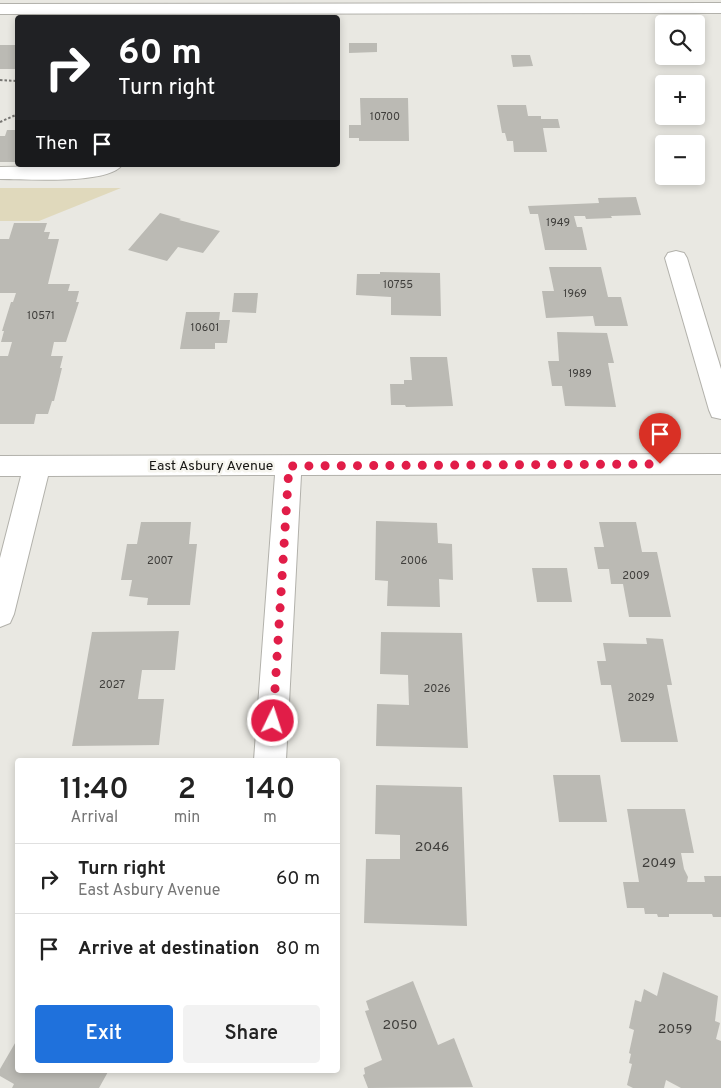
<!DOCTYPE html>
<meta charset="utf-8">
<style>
body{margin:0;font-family:Overpass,sans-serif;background:#f2f2f2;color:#222;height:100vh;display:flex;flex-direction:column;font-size:19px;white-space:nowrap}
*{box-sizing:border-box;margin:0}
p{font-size:16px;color:#767676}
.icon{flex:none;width:28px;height:28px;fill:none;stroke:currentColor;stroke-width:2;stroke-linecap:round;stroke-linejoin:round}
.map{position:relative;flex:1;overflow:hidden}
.sheet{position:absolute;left:15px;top:758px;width:325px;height:315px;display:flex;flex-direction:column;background:#fff;border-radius:5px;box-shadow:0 2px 8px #0003}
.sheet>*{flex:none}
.guide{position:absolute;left:15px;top:15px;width:325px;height:152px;border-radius:5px;box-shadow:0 2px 8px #0003;background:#202124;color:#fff;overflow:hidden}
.tools{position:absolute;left:655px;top:15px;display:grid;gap:10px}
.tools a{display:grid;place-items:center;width:50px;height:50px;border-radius:5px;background:#fff;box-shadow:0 2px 8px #0003;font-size:25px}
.pin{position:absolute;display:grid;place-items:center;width:42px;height:42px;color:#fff;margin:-51px -21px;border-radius:50% 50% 50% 0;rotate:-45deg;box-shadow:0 0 5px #0007}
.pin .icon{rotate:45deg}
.me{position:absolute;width:55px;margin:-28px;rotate:4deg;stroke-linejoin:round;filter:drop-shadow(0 0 4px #0008)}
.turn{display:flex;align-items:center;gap:18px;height:105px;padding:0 20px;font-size:22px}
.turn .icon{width:65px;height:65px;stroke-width:2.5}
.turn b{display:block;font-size:35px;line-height:42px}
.then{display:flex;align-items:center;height:48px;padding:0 20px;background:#0003;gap:10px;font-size:19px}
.eta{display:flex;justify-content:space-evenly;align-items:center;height:85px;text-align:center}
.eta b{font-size:30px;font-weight:600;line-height:35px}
.button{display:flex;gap:10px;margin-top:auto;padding:10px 20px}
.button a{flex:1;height:58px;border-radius:5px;background:#1f71dc;color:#fff;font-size:20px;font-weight:600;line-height:58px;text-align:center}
.button a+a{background:#f2f2f2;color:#222}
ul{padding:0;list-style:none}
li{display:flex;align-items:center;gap:15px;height:70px;padding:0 20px;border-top:1px solid #e0e0e0}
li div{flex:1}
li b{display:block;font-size:19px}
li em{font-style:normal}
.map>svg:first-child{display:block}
.green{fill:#e0d9bc}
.building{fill:#bbbab4}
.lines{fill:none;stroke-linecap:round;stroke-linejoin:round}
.minor-casing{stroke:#b2b1ab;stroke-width:2}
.path{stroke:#767572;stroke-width:2;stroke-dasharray:2.5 2;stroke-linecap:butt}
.minor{fill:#fff;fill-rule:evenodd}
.route{stroke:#e11d48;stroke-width:9;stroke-dasharray:0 16.2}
.labels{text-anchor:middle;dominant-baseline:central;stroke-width:5;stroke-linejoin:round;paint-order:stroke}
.number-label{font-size:11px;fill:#3f3e3b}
.street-label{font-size:14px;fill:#161513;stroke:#f6f5ef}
.near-number-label{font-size:14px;fill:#3f3e3b}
</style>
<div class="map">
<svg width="721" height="1088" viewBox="0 0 721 1088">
<rect width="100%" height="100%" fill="#e9e8e2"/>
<path class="green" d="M0,188H121L39,221H0Z"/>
<g class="building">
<path d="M18,41V69H0V45H16Z"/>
<path d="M349,43H377V52L349,53Z"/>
<path d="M511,55H530L533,66L513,67Z"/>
<path d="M360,98H408L409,141H359V138H349V125H361Z"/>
<path d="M497,105H526L528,116H541V119H558L560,128H543L547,152H514L513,141H507L505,133H502Z"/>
<path d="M7,130H18V162H0V136H5Z"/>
<path d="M636,197L641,215L611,216L612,218L586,219L585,216H574L577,227H582L587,250H545L538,214H530L528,206L599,203L598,198Z"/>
<path d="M160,213L181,219L179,220L220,231L203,253L178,247L167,261L128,250Z"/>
<path d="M14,223H47L44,232H50L48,239H59L48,284H70L68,291H79L76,302H79L66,342H54L51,356H63L60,368H62L54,401H52L48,414H36L34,424H0V356H8L12,342H1L4,331H2L11,302H13L16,293H0V239H9Z"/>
<path d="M549,267H601L608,297H621L628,326H595L593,316L546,318L542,291H554Z"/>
<path d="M380,272L440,273L441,316L391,315V297L356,295L357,274H380Z"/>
<path d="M234,293H258L256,313L232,312Z"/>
<path d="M186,312H220L219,320H230L227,343H215V349H180Z"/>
<path d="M557,332L607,333L614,363H608L616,407L565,406L562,386H552L548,361H559Z"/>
<path d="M410,357H447L453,406L406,407L405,405H391L390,384H404V380H412Z"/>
<path d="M376,521L437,523L438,543L452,544L453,580L439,579L440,607L387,606L388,581L375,580Z"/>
<path d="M141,522H191L189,544H197L190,605H147L148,598L129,596L132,580H121L127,544H137Z"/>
<path d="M599,522H636L642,552H657L671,617H629L623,584H611L609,569H598L594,547H604Z"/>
<path d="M532,568H567L572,602H537Z"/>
<path d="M179,631L175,670H142L138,699H164L159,745L72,746L92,632Z"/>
<path d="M381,632L462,633L468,748L376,746L377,704L409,705L408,675L380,674Z"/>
<path d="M646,638L663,639L672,685H667L678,742H621L611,685H601L597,661H606L603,643L647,644Z"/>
<path d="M553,775H600L607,822H559Z"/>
<path d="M376,785L462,787L467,926L364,923L366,859H400V835L375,834Z"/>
<path d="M627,809H685L694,853H681L684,869L688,877L687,882H705L704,876H721V917H713L712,914H669V917H658L657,914H645L644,908H627L623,882H639Z"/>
<path d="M663,972L718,996L715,1021L720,1023L716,1039L721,1041V1088H681L666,1080L664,1088H633L627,1085L632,1064L629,1063L631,1054L629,1053L634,1030L629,1028L635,1000L641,1002L644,989L657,996Z"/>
<path d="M413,981L438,1045L454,1038L473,1087L368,1088L363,1075L365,1074L364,1068L382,1060L365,1011L369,1010L366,1001Z"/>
<path d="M18,1038V1070H109L99,1088H12L14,1084L0,1076V1069Z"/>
</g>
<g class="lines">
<defs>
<g id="minor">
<path d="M721,3V13L0,14V4Z"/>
<path d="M122,165C108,185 25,179 0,179V167Z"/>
<path d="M676,251L684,253L687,258L721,369V419L712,417L709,410L665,258L668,253Z"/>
<path d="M721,454V474L301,475L286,760H254L275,475L48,476L14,614L10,623L0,627V558L21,476H0V456Z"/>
</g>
</defs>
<use href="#minor" class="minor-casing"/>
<g class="path">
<path d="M0,80L18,81"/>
<path d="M0,122L18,114"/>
</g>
<use href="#minor" class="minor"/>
</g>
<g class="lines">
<path class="route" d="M273,721L289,466L660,464"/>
</g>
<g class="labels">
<g class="number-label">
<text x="385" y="117">10700</text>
<text x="558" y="223">1949</text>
<text x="398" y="285">10755</text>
<text x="575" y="294">1969</text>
<text x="41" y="316">10571</text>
<text x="205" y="328">10601</text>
<text x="580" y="374">1989</text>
<text x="160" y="561">2007</text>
<text x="414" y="561">2006</text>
<text x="636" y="576">2009</text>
<text x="112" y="685">2027</text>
<text x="437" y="689">2026</text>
<text x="641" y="698">2029</text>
</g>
<g class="street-label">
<text x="211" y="466">East Asbury Avenue</text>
</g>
<g class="near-number-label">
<text x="432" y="847">2046</text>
<text x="659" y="863">2049</text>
<text x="400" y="1025">2050</text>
<text x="675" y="1029">2059</text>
</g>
</g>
</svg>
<div class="tools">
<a><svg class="icon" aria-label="search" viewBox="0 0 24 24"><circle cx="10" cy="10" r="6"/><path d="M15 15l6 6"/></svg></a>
<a>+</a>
<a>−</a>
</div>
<div class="pin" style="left:660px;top:464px;background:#d93025"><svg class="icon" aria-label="arrive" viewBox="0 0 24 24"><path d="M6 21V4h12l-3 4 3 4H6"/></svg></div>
<svg class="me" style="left:273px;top:721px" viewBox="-20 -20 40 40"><circle r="17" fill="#e11d48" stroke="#fff" stroke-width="3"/><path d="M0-11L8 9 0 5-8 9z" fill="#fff"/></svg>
<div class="guide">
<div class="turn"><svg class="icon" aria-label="right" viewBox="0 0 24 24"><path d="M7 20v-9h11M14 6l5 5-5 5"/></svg><div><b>60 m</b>Turn right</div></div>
<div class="then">Then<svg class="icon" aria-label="arrive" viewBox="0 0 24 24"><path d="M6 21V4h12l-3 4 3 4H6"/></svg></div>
</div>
<section class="sheet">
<div class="eta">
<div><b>11:40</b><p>Arrival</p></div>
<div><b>2</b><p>min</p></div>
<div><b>140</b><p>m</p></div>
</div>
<ul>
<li><svg class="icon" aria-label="right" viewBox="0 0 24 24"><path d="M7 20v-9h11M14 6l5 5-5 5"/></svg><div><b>Turn right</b><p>East Asbury Avenue</p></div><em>60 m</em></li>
<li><svg class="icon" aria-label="arrive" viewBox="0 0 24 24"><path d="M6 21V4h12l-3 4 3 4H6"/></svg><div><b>Arrive at destination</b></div><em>80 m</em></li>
</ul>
<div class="button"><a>Exit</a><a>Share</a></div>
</section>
</div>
